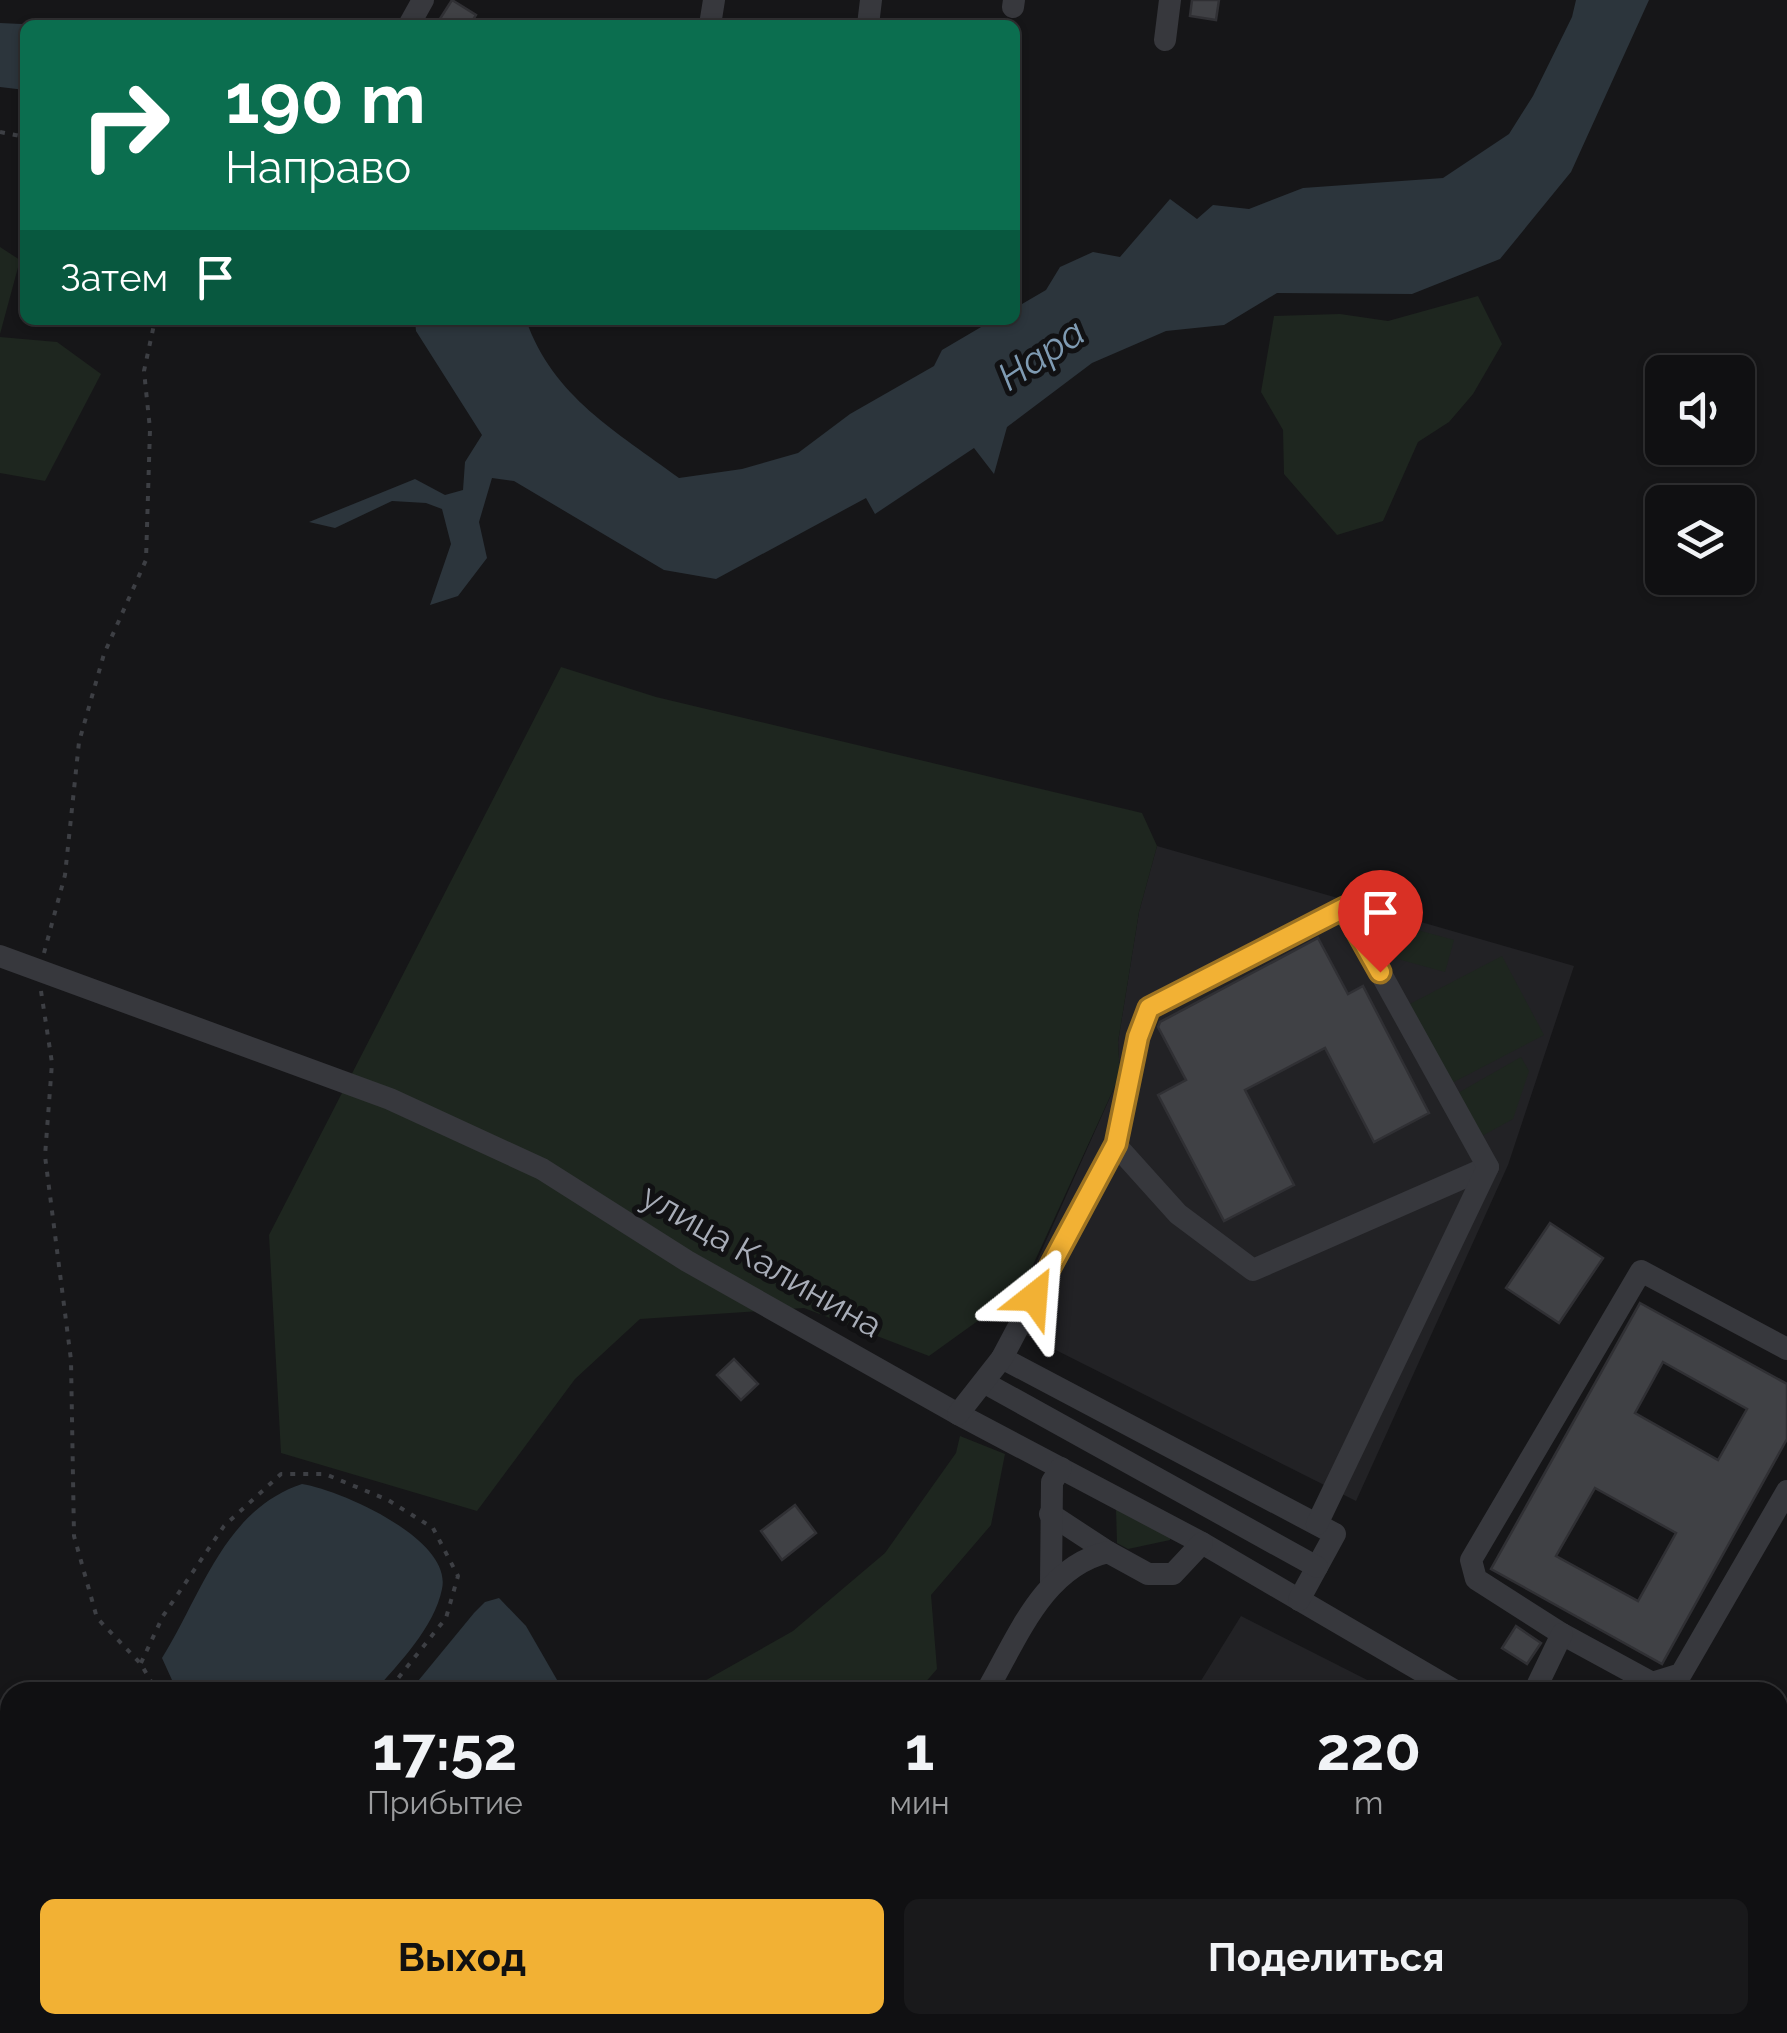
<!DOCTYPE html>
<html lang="ru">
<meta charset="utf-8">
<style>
body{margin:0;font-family:Raleway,sans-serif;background:#19191b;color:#f1f3f6;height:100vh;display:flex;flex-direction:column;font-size:38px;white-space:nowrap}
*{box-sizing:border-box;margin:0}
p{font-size:32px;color:#9c9d9f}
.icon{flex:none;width:55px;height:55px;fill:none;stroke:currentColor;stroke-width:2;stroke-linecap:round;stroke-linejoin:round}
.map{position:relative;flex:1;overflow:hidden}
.details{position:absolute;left:0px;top:1682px;width:1788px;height:352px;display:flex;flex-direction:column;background:#101012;border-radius:30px 30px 0 0;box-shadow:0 2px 8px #0004,0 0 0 2px #303032}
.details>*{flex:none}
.banner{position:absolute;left:20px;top:20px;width:1000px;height:305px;border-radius:15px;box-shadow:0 2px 8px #0004,0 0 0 2px #303032;background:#0b6e4f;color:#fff;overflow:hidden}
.buttons{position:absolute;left:1645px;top:355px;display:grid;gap:20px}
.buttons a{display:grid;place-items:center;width:110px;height:110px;border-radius:15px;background:#101012;box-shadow:0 2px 8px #0004,0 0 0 2px #303032;font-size:50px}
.pin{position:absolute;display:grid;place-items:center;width:85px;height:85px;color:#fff;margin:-102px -42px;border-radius:50% 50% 50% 0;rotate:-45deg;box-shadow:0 0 10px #0007}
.pin .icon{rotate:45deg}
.me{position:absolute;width:110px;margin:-55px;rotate:28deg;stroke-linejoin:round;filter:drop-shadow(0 0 8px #0008)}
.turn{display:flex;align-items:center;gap:35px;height:210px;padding:0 40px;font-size:45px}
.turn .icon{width:130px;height:130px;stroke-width:2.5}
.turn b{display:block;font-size:70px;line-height:85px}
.then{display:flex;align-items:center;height:95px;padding:0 40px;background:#0003;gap:20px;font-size:38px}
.eta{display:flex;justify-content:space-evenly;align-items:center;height:170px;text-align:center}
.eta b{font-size:60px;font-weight:700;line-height:70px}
.primary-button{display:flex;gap:20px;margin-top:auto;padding:20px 40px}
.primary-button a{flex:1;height:115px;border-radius:15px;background:#f2b134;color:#111;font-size:40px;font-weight:700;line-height:115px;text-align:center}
.primary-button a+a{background:#19191b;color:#f1f3f6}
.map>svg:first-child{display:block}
.built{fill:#222225}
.green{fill:#1e261f}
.water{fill:#2c353c}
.building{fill:#404145;stroke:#303034;stroke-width:2.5;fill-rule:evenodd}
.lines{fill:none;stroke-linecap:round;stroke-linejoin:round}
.path{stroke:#3d3f44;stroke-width:4;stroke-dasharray:5 8;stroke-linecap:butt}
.minor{stroke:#37383d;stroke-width:22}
.route-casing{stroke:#9d7322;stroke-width:25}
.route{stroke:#f2b134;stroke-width:18}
.labels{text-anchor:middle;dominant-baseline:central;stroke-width:10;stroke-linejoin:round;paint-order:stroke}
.street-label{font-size:35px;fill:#a8adb8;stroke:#111113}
.water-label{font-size:38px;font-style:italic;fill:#7f9bb3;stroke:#111113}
</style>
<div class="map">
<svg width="1787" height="2033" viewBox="0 0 1787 2033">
<rect width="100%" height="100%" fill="#161618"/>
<g class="built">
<path d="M1157,846L1574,966L1508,1165L1356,1501L1008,1326L1120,1075L1118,1042L1139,912Z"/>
<path d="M1241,1616L1391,1692H1194Z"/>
<path d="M1778,1891L1787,1896V2033H1108L1093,2025H1778Z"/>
</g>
<g class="green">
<path d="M0,247L20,260L0,334Z"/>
<path d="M1478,296L1502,344L1473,394L1449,422L1418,442L1383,521L1337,535L1284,474L1283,430L1261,392L1274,316L1340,314L1388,321Z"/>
<path d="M0,337L57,342L101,374L45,481L0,473Z"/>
<path d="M561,667L656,697L1142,813L1157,846L1139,912L1118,1042L1120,1075L1022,1289L929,1356L804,1308L640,1319L575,1379L477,1511L281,1453L269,1235Z"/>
<path d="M1381,920L1454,940L1445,972L1372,952Z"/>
<path d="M1502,956L1544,1035L1450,1084L1408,1005Z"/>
<path d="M1521,1057L1529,1071L1513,1119L1482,1136L1458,1093Z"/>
<path d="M960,1436L1005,1454L991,1525L931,1595L937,1669L917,1692H685L793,1631L885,1553L956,1453Z"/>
<path d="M1116,1508L1170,1537V1540L1128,1549L1117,1543Z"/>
</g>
<g class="water">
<path d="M1576,0H1649L1571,172L1500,259L1412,294L1277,293L1224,325L1166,331L1092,363L1007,427L994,474L974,448L875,514L866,498L716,579L664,570L514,481L492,478L479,522L487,558L458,596L430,605L451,544L442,509L426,503L392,501L335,528L309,522L415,479L445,495L463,490L465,462L482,435L416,331L415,320H526C553,397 617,432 679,478L742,469L798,453L850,414L934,366L942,350L993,320H1015V308L1046,290L1060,267L1093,252L1120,257L1170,199L1197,219L1213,205L1249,209L1303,188L1443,178L1509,134L1533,96L1572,17Z"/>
<path d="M0,23L43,25H25V90L0,87Z"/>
<path d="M302,1484C340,1490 453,1539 442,1589C434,1628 399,1663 374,1692H190L172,1680L162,1658C202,1594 224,1510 302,1484Z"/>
<path d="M499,1598L526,1626L564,1692H409L474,1613L485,1602Z"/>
</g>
<g class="building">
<path d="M452,0L476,15L470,25H436Z"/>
<path d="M1192,0H1219L1216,20L1190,16Z"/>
<path d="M1318,938L1348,994L1363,986L1429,1113L1374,1142L1325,1048L1245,1090L1294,1185L1224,1221L1158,1095L1186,1080L1158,1027L1160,1022Z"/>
<path d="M1550,1223L1603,1258L1559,1323L1506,1288Z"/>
<path d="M1640,1303L1787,1384V1439L1662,1664L1491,1569ZM1663,1362L1747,1409L1718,1460L1635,1413ZM1595,1488L1676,1533L1638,1601L1556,1556Z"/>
<path d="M734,1359L758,1384L741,1400L717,1375Z"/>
<path d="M795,1505L816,1533L782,1560L761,1531Z"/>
<path d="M1516,1626L1541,1643L1527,1664L1502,1648Z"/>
</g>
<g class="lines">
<g class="path">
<path d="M0,132L25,137"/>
<path d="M44,953L65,875L79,742L104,654L146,560L150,429L144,371L155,320"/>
<path d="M41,991L52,1063L45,1156L71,1360L74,1536L97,1618L141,1664L157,1692"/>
<path d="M141,1663L163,1616L224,1526L281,1474H325L388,1500L433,1528L458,1576L446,1618L387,1692"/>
<path d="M1181,2033L1182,2025"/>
</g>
<g class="minor">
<path d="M1013,7L1014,0"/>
<path d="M409,25L423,0"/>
<path d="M710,25L714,0"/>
<path d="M868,25L871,0"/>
<path d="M1165,40L1170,0"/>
<path d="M0,956L390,1099L542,1169L687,1261L958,1414L1202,1543L1457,1692"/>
<path d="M1115,1144L1178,1214L1253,1270L1488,1167"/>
<path d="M1787,1349L1641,1271L1471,1560L1476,1579L1562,1634L1652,1683L1681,1674L1787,1491"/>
<path d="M1002,1358L1335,1534L1299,1600"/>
<path d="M985,1383L1317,1567"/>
<path d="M958,1414L1002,1358L1115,1144L1138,1037L1149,1008L1344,907L1488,1167L1317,1524"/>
<path d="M1050,1514L1108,1552"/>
<path d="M1051,1582L1052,1482L1061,1468"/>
<path d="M986,1692C1017,1639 1043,1567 1108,1552L1148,1574H1173L1202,1543"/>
<path d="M1534,1692L1562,1634"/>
<path d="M0,1836H10"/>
<path d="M1778,1865L1787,1871"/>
<path d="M1778,2011L1787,1995"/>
<path d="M308,2025L312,2033"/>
<path d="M646,2025L649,2033"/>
<path d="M1027,2025L1041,2033"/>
<path d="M1322,2025L1323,2033"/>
<path d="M227,2033L244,2025"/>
<path d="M1416,2033L1419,2025"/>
<path d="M1498,2033L1501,2025"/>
</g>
</g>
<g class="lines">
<defs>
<path id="route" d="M1034,1297L1116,1144L1138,1037L1149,1008L1344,908L1380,972"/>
</defs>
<use href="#route" class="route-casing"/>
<use href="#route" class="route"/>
</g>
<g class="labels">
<g class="street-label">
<text transform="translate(762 1260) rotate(30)">улица Калинина</text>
</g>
<g class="water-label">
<text transform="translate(1041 354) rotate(-34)">Нара</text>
</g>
</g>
</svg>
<div class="buttons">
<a><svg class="icon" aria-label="sound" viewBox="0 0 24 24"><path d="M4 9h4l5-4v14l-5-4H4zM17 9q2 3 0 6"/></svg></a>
<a><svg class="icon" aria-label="layers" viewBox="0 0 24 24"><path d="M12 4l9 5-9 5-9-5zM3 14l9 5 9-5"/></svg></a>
</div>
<div class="pin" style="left:1380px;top:972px;background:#d93025"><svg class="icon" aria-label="arrive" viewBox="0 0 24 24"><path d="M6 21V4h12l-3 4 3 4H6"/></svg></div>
<svg class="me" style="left:1034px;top:1297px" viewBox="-20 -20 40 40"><path d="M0-17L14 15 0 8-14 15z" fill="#f2b134" stroke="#fff" stroke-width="4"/></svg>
<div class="banner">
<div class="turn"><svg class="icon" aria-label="right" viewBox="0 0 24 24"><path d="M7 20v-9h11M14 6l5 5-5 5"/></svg><div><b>190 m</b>Направо</div></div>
<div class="then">Затем<svg class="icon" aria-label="arrive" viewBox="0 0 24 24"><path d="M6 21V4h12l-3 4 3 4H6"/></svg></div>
</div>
<section class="details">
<div class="eta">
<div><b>17:52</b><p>Прибытие</p></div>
<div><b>1</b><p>мин</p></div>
<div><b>220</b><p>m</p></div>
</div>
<div class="primary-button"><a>Выход</a><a>Поделиться</a></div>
</section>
</div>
